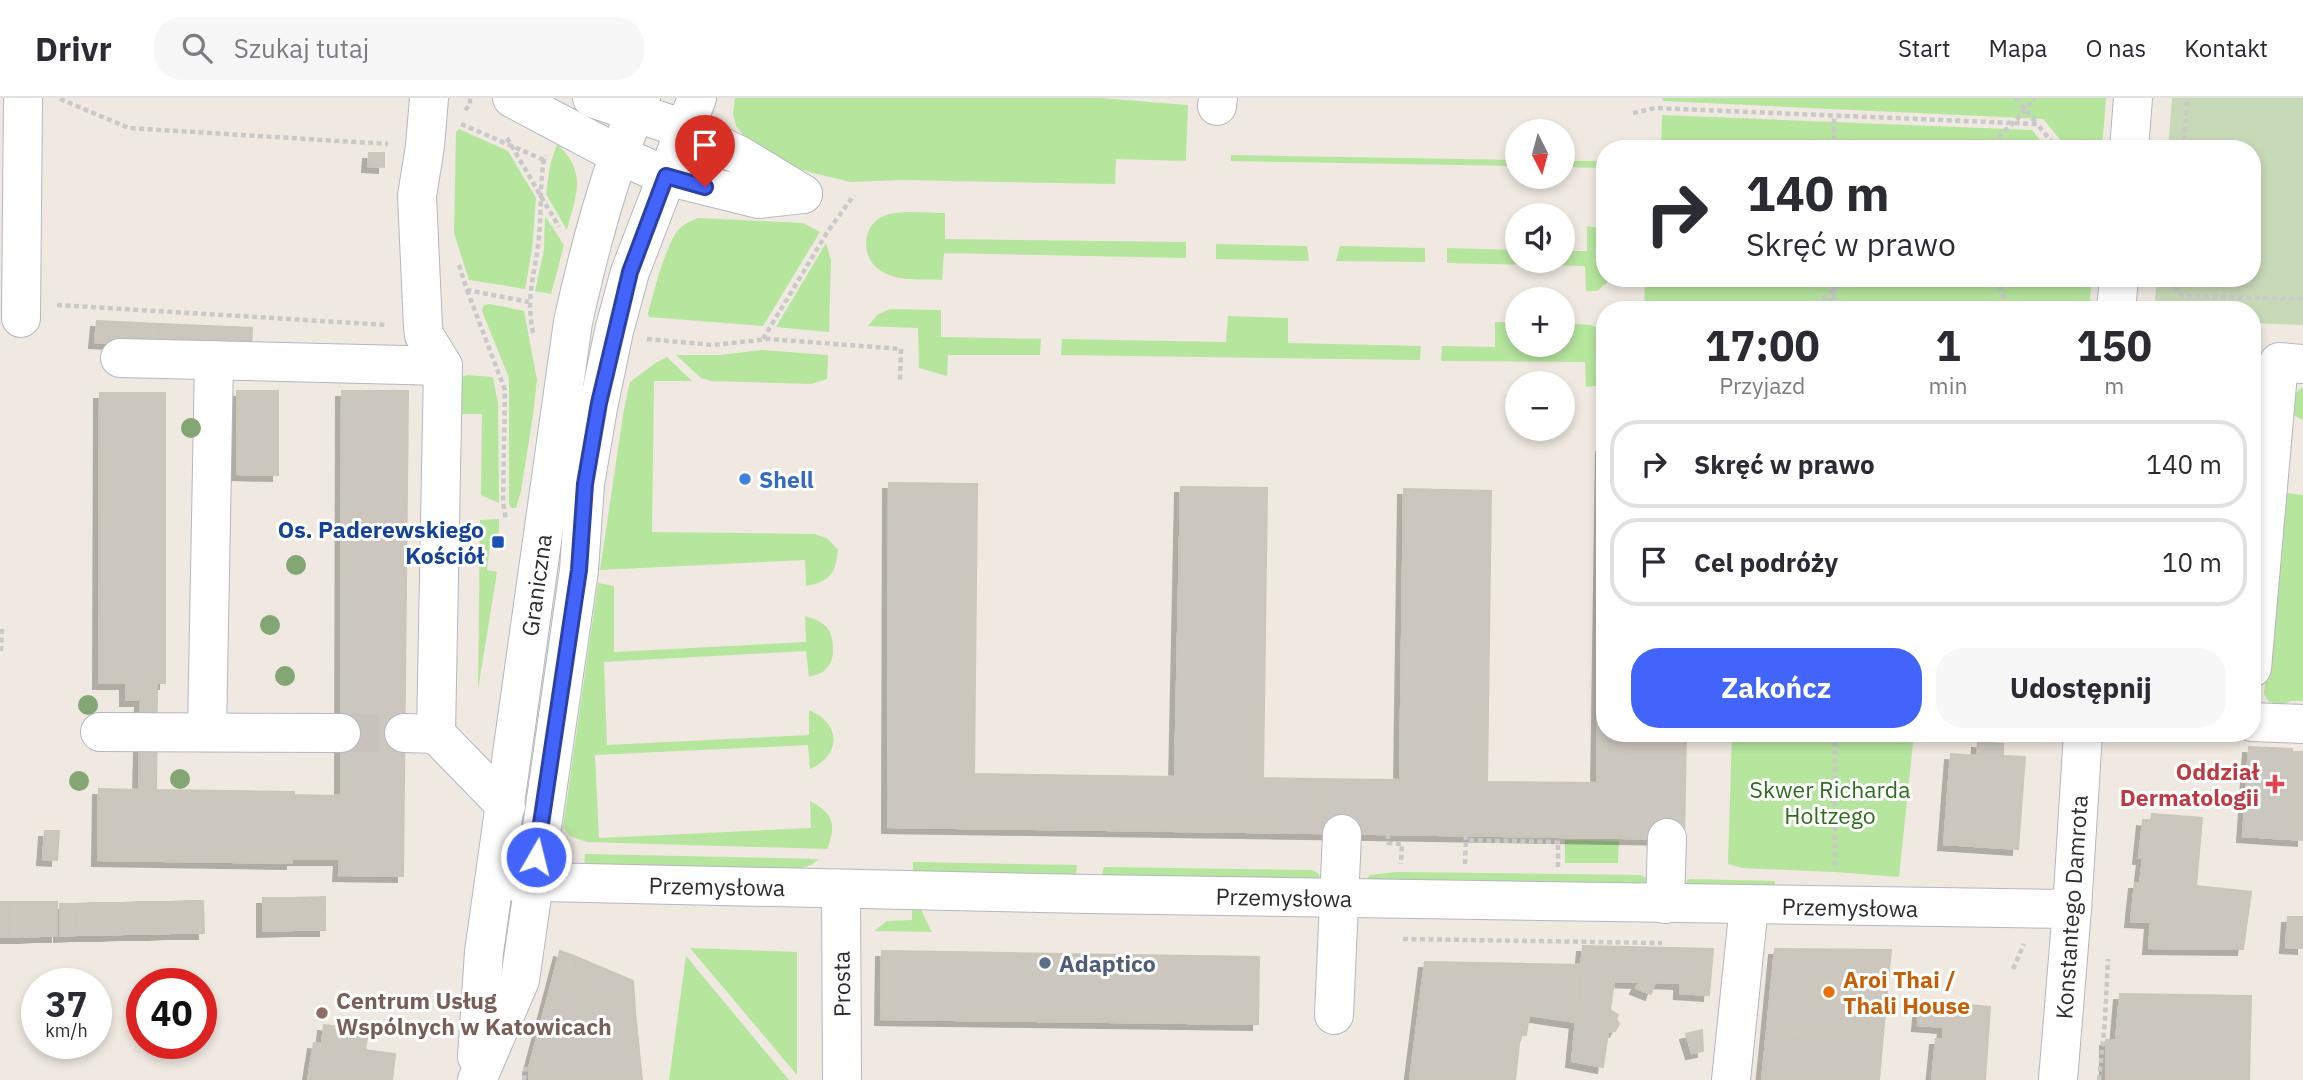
<!DOCTYPE html>
<html lang="pl">
<meta charset="utf-8">
<style>
body{margin:0;font-family:"IBM Plex Sans",sans-serif;background:#f7f7f7;color:#2b2b33;height:100vh;display:flex;flex-direction:column;font-size:26px;white-space:nowrap}
*{box-sizing:border-box;margin:0}
p{font-size:23px;color:#7c7c81}
.icon{flex:none;width:38px;height:38px;fill:none;stroke:currentColor;stroke-width:2;stroke-linecap:round;stroke-linejoin:round}
.map{position:relative;flex:1;overflow:hidden}
.details{position:absolute;left:1596px;top:203px;width:665px;height:441px;display:flex;flex-direction:column;background:#fff;border-radius:28px;box-shadow:0 4px 10px #0003}
.details>*{flex:none}
.hud{position:absolute;left:1596px;top:42px;width:665px;height:147px;border-radius:28px;box-shadow:0 4px 10px #0003;background:#fff;color:#2b2b33;overflow:hidden}
.needle{width:46px;rotate:174deg}
.buttons{position:absolute;left:1505px;top:21px;display:grid;gap:14px}
.buttons a{display:grid;place-items:center;width:70px;height:70px;border-radius:50%;background:#fff;box-shadow:0 4px 10px #0003;font-size:35px}
.speed{position:absolute;left:21px;top:870px;display:flex;gap:14px;font-size:35px;font-weight:700;text-align:center}
.speed>*{display:grid;place-content:center;width:91px;height:91px;border-radius:50%;background:#fff;box-shadow:0 4px 10px #0003;line-height:1}
.speed small{font-size:18px;font-weight:400}
.speed .limit{border:10px solid #d22;background:#fff;color:#111}
.pin{position:absolute;display:grid;place-items:center;width:60px;height:60px;color:#fff;margin:-72px -30px;border-radius:50% 50% 50% 0;rotate:-45deg;box-shadow:0 0 7px #0007}
.pin .icon{rotate:45deg}
.me{position:absolute;width:77px;margin:-38px;rotate:8deg;stroke-linejoin:round;filter:drop-shadow(0 0 5px #0008)}
.turn{display:flex;align-items:center;gap:24px;height:147px;padding:0 35px;font-size:32px}
.turn .icon{width:91px;height:91px;stroke-width:2.5}
.turn b{display:block;font-size:49px;line-height:60px}
.eta{display:flex;justify-content:space-evenly;align-items:center;height:119px;text-align:center}
.eta b{font-size:42px;font-weight:700;line-height:49px}
.primary-button{display:flex;gap:14px;margin-top:auto;padding:14px 35px}
.primary-button a{flex:1;height:80px;border-radius:28px;background:#4264fb;color:#fff;font-size:28px;font-weight:700;line-height:80px;text-align:center}
.primary-button a+a{background:#f7f7f7;color:#2b2b33}
ul{padding:0;list-style:none}
li{display:flex;align-items:center;gap:21px;height:88px;margin:0 14px 10px;padding:0 21px;border:4px solid #e1e1e2;border-radius:28px}
li div{flex:1}
li b{display:block;font-size:26px}
li em{font-style:normal}
header{display:flex;align-items:center;gap:42px;box-sizing:border-box;height:98px;padding:0 35px;background:#fff;border-bottom:2px solid #e1e1e2}
header strong{font-size:33px}
nav{display:flex;gap:38px;margin-inline-start:auto;font-size:24px}
.search{width:490px;height:63px;background:#f7f7f7;display:flex;align-items:center;gap:18px;box-sizing:border-box;padding:0 24px;border-radius:28px;color:#7c7c81;font-size:26px}
.map>svg:first-child{display:block}
.green{fill:#b6e59e}
.cemetery{fill:#c8d9b8}
.building{fill:#cbc7bf;stroke:#cbc5ba;stroke-width:2;filter:url(#shadow)}
.lines{fill:none;stroke-linecap:round;stroke-linejoin:round}
.minor-tunnel{stroke:#c8c4bd;stroke-width:38;stroke-dasharray:38 19;stroke-linecap:butt}
.minor-casing{stroke:#b4b7c1;stroke-width:40}
.path{stroke:#c9c9c9;stroke-width:4.5;stroke-dasharray:5 3.5;stroke-linecap:butt}
.minor{stroke:#fff;stroke-width:38}
.tree{fill:#84a574}
.route-casing{stroke:#2b41a3;stroke-width:18}
.route{stroke:#4264fb;stroke-width:12}
.shop-dot{fill:#3f7fe0;stroke:#fff;stroke-width:2.5}
.transit-dot{fill:#1a4fb4;stroke:#fff;stroke-width:2.5}
.health-dot{fill:#e0444e;stroke:#fff;stroke-width:2.5}
.service-dot{fill:#5c6f8a;stroke:#fff;stroke-width:2.5}
.food-dot{fill:#e8710a;stroke:#fff;stroke-width:2.5}
.education-dot{fill:#8d6e63;stroke:#fff;stroke-width:2.5}
.labels{text-anchor:middle;dominant-baseline:central;stroke-width:6;stroke-linejoin:round;paint-order:stroke}
.shop-label{font-size:23px;font-weight:bold;fill:#366cbe;stroke:#fff;text-anchor:start}
.transit-label{font-size:23px;font-weight:bold;fill:#164399;stroke:#fff;text-anchor:end}
.street-label{font-size:23px;fill:#2e2e2e;stroke:#fff}
.health-label{font-size:23px;font-weight:bold;fill:#be3a42;stroke:#fff;text-anchor:end}
.park-label{font-size:23px;fill:#2c6e1b;stroke:#fff}
.service-label{font-size:23px;font-weight:bold;fill:#4e5e75;stroke:#fff;text-anchor:start}
.food-label{font-size:23px;font-weight:bold;fill:#c56008;stroke:#fff;text-anchor:start}
.education-label{font-size:23px;font-weight:bold;fill:#785e54;stroke:#fff;text-anchor:start}
</style>
<header>
<strong>Drivr</strong>
<div class="search"><svg class="icon" aria-label="search" viewBox="0 0 24 24"><circle cx="10" cy="10" r="6"/><path d="M15 15l6 6"/></svg>Szukaj tutaj</div>
<nav><a>Start</a><a>Mapa</a><a>O nas</a><a>Kontakt</a></nav>
</header>
<div class="map">
<svg width="2303" height="982" viewBox="0 0 2303 982">
<defs>
<filter id="shadow"><feDropShadow dx="-6" dy="6" stdDeviation="0" flood-color="#0004"/></filter>
</defs>
<rect width="100%" height="100%" fill="#efe9e1"/>
<g class="green">
<path d="M735,0H1100L1188,7L1186,63L1116,61L1115,86L900,82L851,84L813,75L771,62L755,45L743,37L736,28L733,16Z"/>
<path d="M1662,0H2106L2102,51H2068L2043,21L1663,3Z"/>
<path d="M1662,17L2032,32L2047,51H1661Z"/>
<path d="M459,31L508,53L536,100L532,152L525,191L469,182L454,135L456,34Z"/>
<path d="M557,46C588,75 576,96 567,132L546,96L550,67Z"/>
<path d="M1231,57L1517,62V68L1231,63Z"/>
<path d="M1563,63H1605V70L1563,69Z"/>
<path d="M945,115V141L1186,144V160L944,155L942,182C924,181 899,184 883,174C858,161 861,122 890,116C907,112 928,115 945,115Z"/>
<path d="M545,118L564,147L551,196L535,193L544,152Z"/>
<path d="M698,120L803,125L820,134L763,228L649,219L648,215C655,191 663,156 676,135C681,127 690,123 698,120Z"/>
<path d="M1587,128L1599,130L1605,134V180H1613L1597,193H1586L1585,168L1447,165V150L1517,152V163H1563V153H1587Z"/>
<path d="M826,145L831,162L829,234L776,229Z"/>
<path d="M1216,146L1307,148L1309,163L1216,161Z"/>
<path d="M1340,148L1425,150V164L1336,163Z"/>
<path d="M1645,180H2092L2089,212H1644Z"/>
<path d="M490,206L524,213L537,282L533,317L521,393L516,410H511L509,406V280L482,213L484,207Z"/>
<path d="M890,211L941,212V239L1041,241L1040,257H948L947,278L919,270L918,230L868,228L877,217Z"/>
<path d="M1228,218L1288,220V245L1421,248L1420,262L1061,257L1062,241L1226,244Z"/>
<path d="M1495,224H1517V247H1563V226C1578,226 1592,225 1605,233V283L1596,288L1586,289L1585,264L1441,263L1442,248L1495,249Z"/>
<path d="M762,252L828,257L827,281L811,286L712,283L701,280L676,257H720Z"/>
<path d="M667,259L692,283H654L652,434L815,436L828,441L838,452C835,477 830,483 806,488L805,462L600,472L624,311L630,284L657,264Z"/>
<path d="M467,277L493,279L498,306L499,405L481,397L482,316H453L454,282Z"/>
<path d="M2303,289V322L2289,315L2294,296Z"/>
<path d="M2279,394L2303,397V603H2291L2282,607L2269,604L2264,596Z"/>
<path d="M499,421V438H491L487,472L497,474L478,592L480,422Z"/>
<path d="M598,485L614,488V554L806,544L805,518C826,524 833,531 833,553C833,561 830,567 824,573C820,576 814,577 809,579L806,553L604,564L607,647L809,637V612C841,625 842,657 810,671L808,647L595,657L599,740L811,730L810,703C833,715 837,726 827,751L587,744L570,738L563,729Z"/>
<path d="M1732,635H1914L1899,779L1835,774L1742,770L1728,766Z"/>
<path d="M1565,742L1619,743L1618,765H1565Z"/>
<path d="M585,756L819,761L811,767L801,770L584,767Z"/>
<path d="M913,764L1077,767L1076,776L913,773Z"/>
<path d="M1104,769L1312,772L1319,776L1320,782L1107,781L1102,777Z"/>
<path d="M1396,774L1640,777L1646,780L1647,787L1367,781L1370,777Z"/>
<path d="M1690,781L1775,783V789L1686,786L1687,782Z"/>
<path d="M912,812H921L932,834L874,833L887,823L912,822Z"/>
<path d="M690,850L797,854V977Z"/>
<path d="M686,858L789,982H669Z"/>
</g>
<path class="cemetery" d="M2172,0H2303V227L2252,225V212H2154L2157,180H2252V51H2168Z"/>
<g class="building">
<path d="M369,55H384V69L368,68Z"/>
<path d="M97,223L159,226L157,247L95,244Z"/>
<path d="M159,226L252,230L251,252L157,247Z"/>
<path d="M237,293H278V377L237,376Z"/>
<path d="M342,293H408L403,778L339,777L340,761H292V765L98,762L99,691L139,692L141,602H126V585H99L100,295H165V585H157L156,692L294,694V697L341,698Z"/>
<path d="M2252,305H2257L2252,350Z"/>
<path d="M1602,348H1605V635H1686L1684,741L1312,735L1313,681L1400,682L1404,391L1491,393L1487,684L1597,685Z"/>
<path d="M889,385L977,386L974,676L1175,679L1181,389L1267,390L1263,680L1313,681L1312,735L888,729Z"/>
<path d="M1978,644L2003,646V658L2025,659L2018,751L1944,746L1951,656L1977,658Z"/>
<path d="M2249,649L2292,651V654H2303V742L2243,738Z"/>
<path d="M2152,716L2202,720L2196,788L2251,794L2243,851L2149,850L2151,824L2131,823L2135,785H2140L2143,760H2139L2143,722L2151,723Z"/>
<path d="M45,733H59L57,762L43,761Z"/>
<path d="M325,799V816H294V800Z"/>
<rect x="263" y="800" width="31" height="16"/>
<path d="M186,803H203L204,835H186Z"/>
<path d="M186,803V835H170V804Z"/>
<path d="M0,804H10L9,839H0Z"/>
<path d="M10,804H25V839H9Z"/>
<path d="M25,804H41L40,838L25,839Z"/>
<path d="M41,804H57V838H40Z"/>
<path d="M139,804V836H123V805Z"/>
<path d="M139,804H154L155,836H139Z"/>
<path d="M154,804H170V835L155,836Z"/>
<path d="M91,805H106L107,837H91Z"/>
<path d="M91,805V837H76L75,806Z"/>
<path d="M106,805H123V836L107,837Z"/>
<path d="M60,806H75L76,837L60,838Z"/>
<path d="M263,816H294V832L263,833Z"/>
<rect x="294" y="816" width="31" height="16"/>
<path d="M2288,819H2303V850L2286,849Z"/>
<path d="M1583,848L1713,851L1709,897L1680,895V885L1655,884L1651,896L1636,890L1639,884L1614,883L1610,912L1618,917L1616,921L1619,926L1615,933L1608,934L1603,969L1572,963Z"/>
<path d="M1775,851L1891,852L1883,936L1766,942Z"/>
<path d="M560,853L574,858L577,890L553,880Z"/>
<path d="M882,853L1259,859L1258,926L881,921Z"/>
<path d="M574,858L633,883L635,914L577,890Z"/>
<path d="M1425,864L1582,867L1577,924L1529,917L1526,937H1520L1515,982H1410Z"/>
<path d="M553,880L635,914L642,982H529V970Z"/>
<path d="M2120,896L2251,898L2249,982H2106V942H2116Z"/>
<path d="M1920,903L1990,909L1985,982H1932L1936,941H1943L1944,929L1918,927Z"/>
<path d="M324,927L368,933L365,952L395,956L392,982H308L314,945L322,946Z"/>
<path d="M1702,932L1703,953L1692,955L1686,936Z"/>
<path d="M1883,936L1879,982H1762L1766,942Z"/>
</g>
<g class="lines">
<path class="minor-tunnel" d="M341,635H404"/>
<defs>
<g id="minor">
<path d="M429,0L425,48L417,98L423,229L424,237L443,268L436,636L506,708"/>
<path d="M512,0L619,57L666,78L759,101L803,96"/>
<path d="M592,0L684,31L739,57L803,96"/>
<path d="M1217,8L1218,0"/>
<path d="M2129,51L2133,0"/>
<path d="M2116,212L2119,180"/>
<path d="M21,220L23,0"/>
<path d="M120,260L443,268"/>
<path d="M2252,570L2279,264L2303,266"/>
<path d="M2252,624L2303,626"/>
<path d="M100,634L341,635"/>
<path d="M207,634L214,262"/>
<path d="M404,635L436,636"/>
<path d="M495,783L1089,796L2072,811"/>
<path d="M841,791L842,982"/>
<path d="M1665,806L1667,740"/>
<path d="M1334,917L1342,736"/>
<path d="M477,959L484,854L573,224C590,148 610,72 641,0"/>
<path d="M477,982L520,882L579,472L585,386L598,310L614,233L630,174L697,0"/>
<path d="M1731,982L1749,807"/>
<path d="M2058,982L2072,811L2083,635"/>
</g>
</defs>
<use href="#minor" class="minor-casing"/>
<g class="path">
<path d="M2016,0L2037,26"/>
<path d="M60,1L129,30L388,46"/>
<path d="M465,12L470,7V0"/>
<path d="M1633,15L1655,10L2037,26L2058,51"/>
<path d="M461,26L544,62"/>
<path d="M507,40L559,129"/>
<path d="M1834,51V17"/>
<path d="M1986,51L2019,19L2035,0"/>
<path d="M2184,51L2187,0"/>
<path d="M459,167L467,192L529,204"/>
<path d="M1834,180V212"/>
<path d="M1997,180L2009,212"/>
<path d="M2175,180V190L2182,198L2303,201"/>
<path d="M467,192L505,292L503,404L506,422"/>
<path d="M57,207L388,227"/>
<path d="M1809,212L1848,180"/>
<path d="M1825,212L1834,194"/>
<path d="M533,235C525,194 536,176 539,138C542,111 539,83 545,57"/>
<path d="M647,241L713,247L769,241L901,251L900,282"/>
<path d="M763,241L828,133L854,97"/>
<path d="M1,553L2,530"/>
<path d="M1835,635V771"/>
<path d="M1388,736V745L1402,746L1401,766"/>
<path d="M1465,737L1466,742L1558,744V739"/>
<path d="M1465,766L1466,742"/>
<path d="M1558,769V744"/>
<path d="M1403,841L1662,845"/>
<path d="M2013,871L2024,846"/>
<path d="M524,982L526,966"/>
<path d="M2099,982L2105,922L2108,861"/>
</g>
<use href="#minor" class="minor"/>
</g>
<g class="tree">
<circle cx="191" cy="330" r="10"/>
<circle cx="296" cy="467" r="10"/>
<circle cx="270" cy="527" r="10"/>
<circle cx="285" cy="578" r="10"/>
<circle cx="88" cy="607" r="10"/>
<circle cx="180" cy="681" r="10"/>
<circle cx="79" cy="683" r="10"/>
</g>
<g class="lines">
<defs>
<path id="route" d="M536,759L579,472L585,386L599,305L630,174L666,78L705,89"/>
</defs>
<use href="#route" class="route-casing"/>
<use href="#route" class="route"/>
</g>
<circle class="shop-dot" cx="745" cy="381" r="7"/>
<rect class="transit-dot" x="491" y="437" width="14" height="14" rx="3.5"/>
<path class="health-dot" d="M2271.5 675.5h7v7h7v7h-7v7h-7v-7h-7v-7h7z"/>
<circle class="service-dot" cx="1045" cy="865" r="7"/>
<circle class="food-dot" cx="1829" cy="894" r="7"/>
<circle class="education-dot" cx="322" cy="915" r="7"/>
<g class="labels">
<g class="shop-label">
<text x="759" y="381">Shell</text>
</g>
<g class="transit-label">
<text x="484" y="431">Os. Paderewskiego<tspan x="484" dy="26">Kościół</tspan></text>
</g>
<g class="street-label">
<text transform="translate(536 487) rotate(-82)">Graniczna</text>
<text transform="translate(717 788) rotate(1)">Przemysłowa</text>
<text transform="translate(1284 799) rotate(1)">Przemysłowa</text>
<text transform="translate(1850 809) rotate(1)">Przemysłowa</text>
<text transform="translate(2071 809) rotate(-86)">Konstantego Damrota</text>
<text transform="translate(841 886) rotate(-91)">Prosta</text>
</g>
<g class="health-label">
<text x="2259" y="673">Oddział<tspan x="2259" dy="26">Dermatologii</tspan></text>
</g>
<g class="park-label">
<text x="1830" y="691">Skwer Richarda<tspan x="1830" dy="26">Holtzego</tspan></text>
</g>
<g class="service-label">
<text x="1059" y="865">Adaptico</text>
</g>
<g class="food-label">
<text x="1843" y="881">Aroi Thai /<tspan x="1843" dy="26">Thali House</tspan></text>
</g>
<g class="education-label">
<text x="336" y="902">Centrum Usług<tspan x="336" dy="26">Wspólnych w Katowicach</tspan></text>
</g>
</g>
</svg>
<div class="buttons">
<a><svg class="needle" viewBox="-14 -14 28 28"><path d="M0-13l5 13h-10z" fill="#e53935"/><path d="M0 13l5-13h-10z" fill="#7c7c81"/></svg></a>
<a><svg class="icon" aria-label="sound" viewBox="0 0 24 24"><path d="M4 9h4l5-4v14l-5-4H4zM17 9q2 3 0 6"/></svg></a>
<a>+</a>
<a>−</a>
</div>
<div class="speed"><div>37<small>km/h</small></div><div class="limit">40</div></div>
<div class="pin" style="left:705px;top:89px;background:#d93025"><svg class="icon" aria-label="arrive" viewBox="0 0 24 24"><path d="M6 21V4h12l-3 4 3 4H6"/></svg></div>
<svg class="me" style="left:536px;top:759px" viewBox="-20 -20 40 40"><circle r="17" fill="#4264fb" stroke="#fff" stroke-width="3"/><path d="M0-11L8 9 0 5-8 9z" fill="#fff"/></svg>
<div class="hud">
<div class="turn"><svg class="icon" aria-label="right" viewBox="0 0 24 24"><path d="M7 20v-9h11M14 6l5 5-5 5"/></svg><div><b>140 m</b>Skręć w prawo</div></div>
</div>
<section class="details">
<div class="eta">
<div><b>17:00</b><p>Przyjazd</p></div>
<div><b>1</b><p>min</p></div>
<div><b>150</b><p>m</p></div>
</div>
<ul>
<li><svg class="icon" aria-label="right" viewBox="0 0 24 24"><path d="M7 20v-9h11M14 6l5 5-5 5"/></svg><div><b>Skręć w prawo</b></div><em>140 m</em></li>
<li><svg class="icon" aria-label="arrive" viewBox="0 0 24 24"><path d="M6 21V4h12l-3 4 3 4H6"/></svg><div><b>Cel podróży</b></div><em>10 m</em></li>
</ul>
<div class="primary-button"><a>Zakończ</a><a>Udostępnij</a></div>
</section>
</div>
